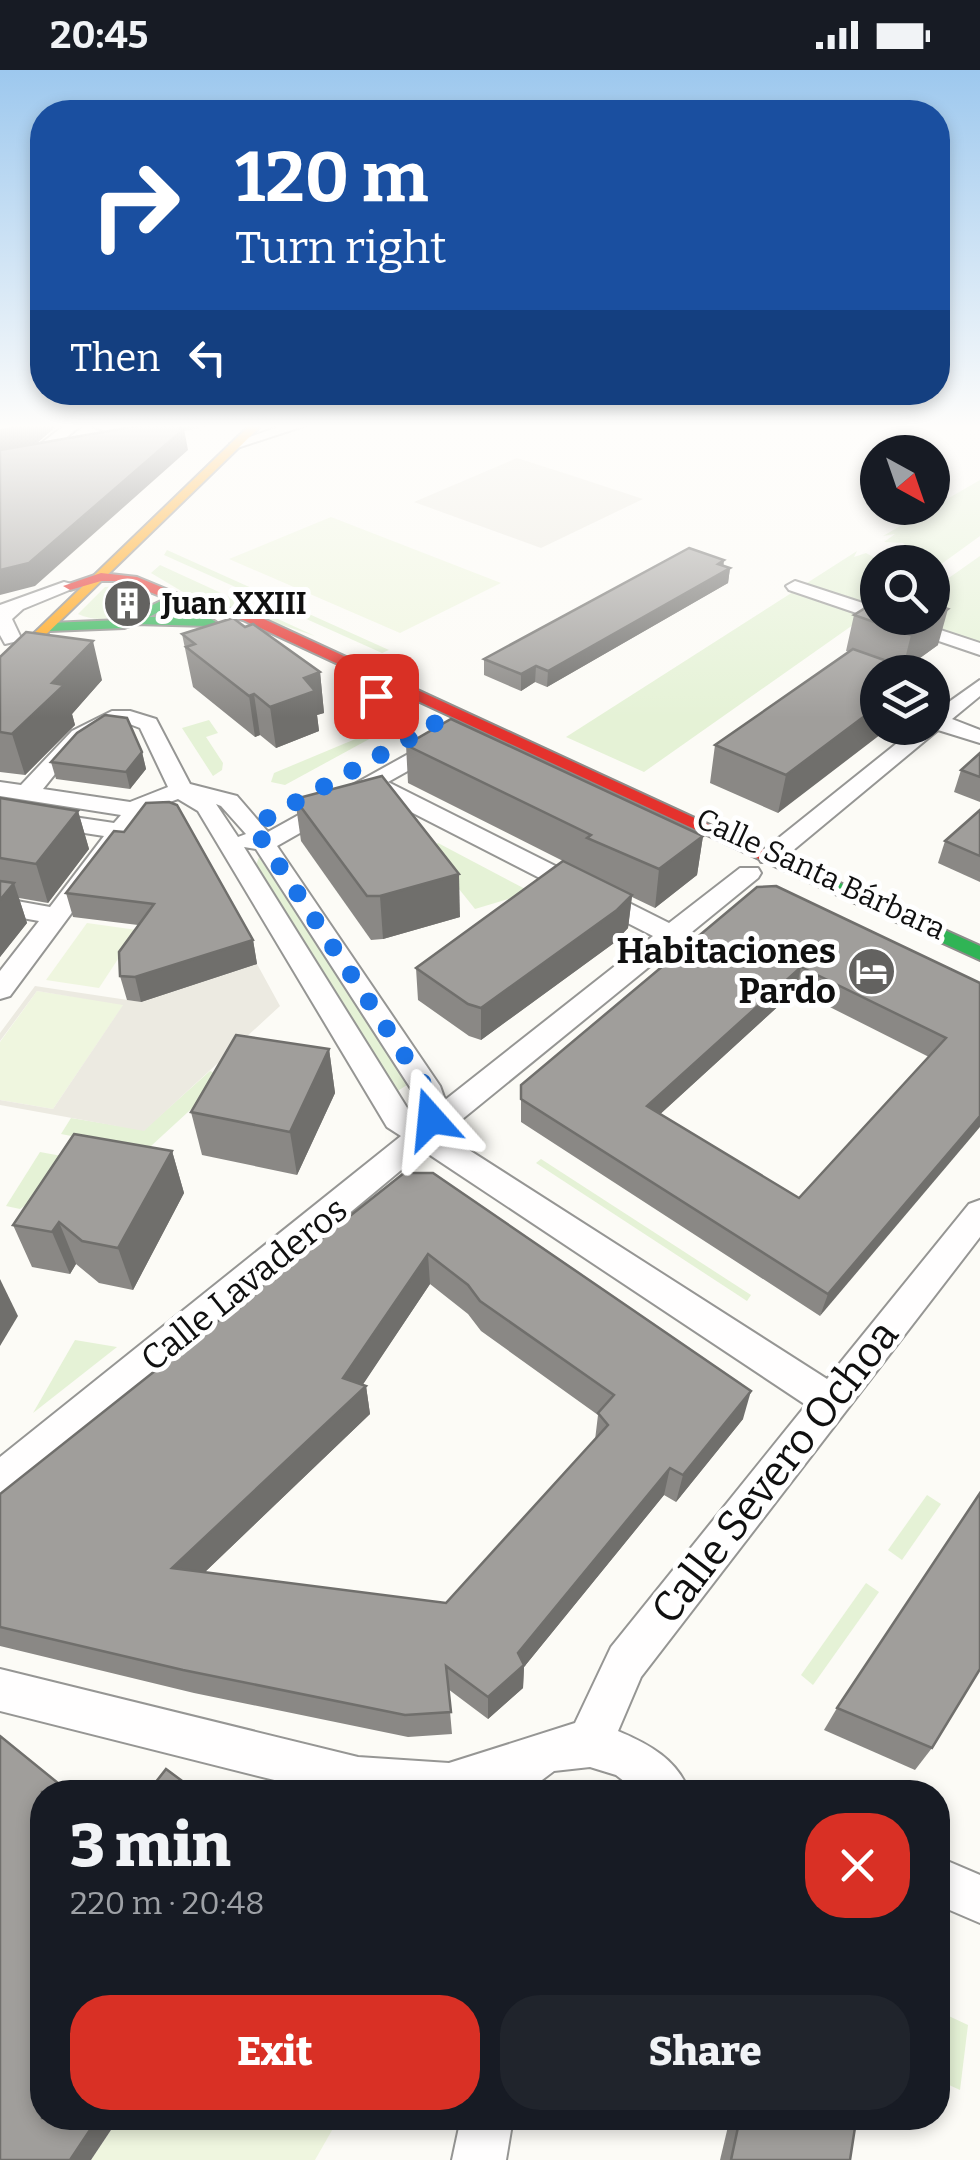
<!DOCTYPE html>
<meta charset="utf-8">
<style>
body{margin:0;font-family:Bitter,serif;background:#20242c;color:#f1f3f6;height:100vh;display:flex;flex-direction:column;font-size:38px;white-space:nowrap}
*{box-sizing:border-box;margin:0}
p{font-size:32px;color:#9ea1a6}
.icon{flex:none;width:55px;height:55px;fill:none;stroke:currentColor;stroke-width:2;stroke-linecap:round;stroke-linejoin:round}
.map{position:relative;flex:1;overflow:hidden}
.details{position:absolute;left:30px;top:1710px;width:920px;height:350px;display:flex;flex-direction:column;background:#171b24;border-radius:40px;box-shadow:0 5px 15px #0003}
.details>*{flex:none}
.top-card{position:absolute;left:30px;top:30px;width:920px;height:305px;border-radius:40px;box-shadow:0 5px 15px #0003;background:#1a4fa0;color:#fff;overflow:hidden}
.needle{width:65px;rotate:140deg}
.fabs{position:absolute;left:860px;top:365px;display:grid;gap:20px}
.fabs a{display:grid;place-items:center;width:90px;height:90px;border-radius:50%;background:#171b24;box-shadow:0 5px 15px #0003;font-size:50px}
.pin{position:absolute;display:grid;place-items:center;width:85px;height:85px;color:#fff;margin:-42px;border-radius:20px;box-shadow:0 5px 15px #0006}
.me{position:absolute;width:110px;margin:-55px;rotate:342deg;stroke-linejoin:round;filter:drop-shadow(0 0 8px #0008)}
.turn{display:flex;align-items:center;gap:35px;height:210px;padding:0 40px;font-size:45px}
.turn .icon{width:130px;height:130px;stroke-width:2.5}
.turn b{display:block;font-size:70px;line-height:85px}
.then{display:flex;align-items:center;height:95px;padding:0 40px;background:#0003;gap:20px;font-size:38px}
.round{display:grid;place-items:center;flex:none;width:105px;height:105px;border-radius:40px;background:#20242c}
.summary{display:flex;align-items:center;justify-content:space-between;height:170px;padding:0 40px}
h1{font-size:60px;font-weight:800;line-height:75px}
.button{display:flex;gap:20px;margin-top:auto;padding:20px 40px}
.button a{flex:1;height:115px;border-radius:40px;background:#d93025;color:#fff;font-size:40px;font-weight:800;line-height:115px;text-align:center}
.button a+a{background:#20242c;color:#f1f3f6}
.status{display:flex;justify-content:space-between;align-items:center;height:70px;padding:0 50px;background:#171b24;direction:ltr}
.status svg{height:28px;fill:currentColor}
.map>svg:first-child{display:block}
.green{fill:#e5f2d6}
.pitch{fill:#eff6df}
.plaza{fill:#eceae1}
.lines{fill:none;stroke-linecap:round;stroke-linejoin:round}
.street-casing{stroke:#969694;stroke-width:4}
.fast-casing{stroke:#8d8c8a;stroke-width:4}
.slow-casing{stroke:#8d8c8a;stroke-width:4}
.jam-casing{stroke:#8d8c8a;stroke-width:4}
.street{fill:#fffefe;fill-rule:evenodd}
.fast{fill:#30b455;fill-rule:evenodd}
.slow{fill:#ff9f0a;fill-rule:evenodd}
.jam{fill:#e5322d;fill-rule:evenodd}
.wall{fill:#8a8885;fill-rule:evenodd}
.shaded-wall{fill:#706f6c}
.building{fill:#a09e9b;stroke:#706f6c;stroke-width:2.5;fill-rule:evenodd}
.route{stroke:#1a73e8;stroke-width:18;stroke-dasharray:0 32.4}
.labels{text-anchor:middle;dominant-baseline:central;stroke-width:10;stroke-linejoin:round;paint-order:stroke}
.far-poi-label{font-size:30px;font-weight:bold;fill:#101010;stroke:#fff;text-anchor:start}
.far-street-label{font-size:30px;fill:#101010;stroke:#fff}
.poi-label{font-size:35px;font-weight:bold;fill:#101010;stroke:#fff;text-anchor:end}
.street-label{font-size:35px;fill:#101010;stroke:#fff}
.near-street-label{font-size:42px;fill:#101010;stroke:#fff}
</style>
<div class="status"><b>20:45</b><svg viewBox="0 0 49 12"><path d="M0 12V9h3v3zM5 12V6h3v6zM10 12V3h3v9zM15 12V0h3v12zM26 1h20v11H26zM47 4h2v5h-2z"/></svg></div>
<div class="map">
<svg width="980" height="2090" viewBox="0 0 980 2090">
<rect width="100%" height="100%" fill="#fcfbf6"/>
<g class="green">
<path d="M980,410V466L933,500L932,492H917L921,490L903,473L884,472L895,464L883,466Z"/>
<path d="M167,480L389,580L382,583L164,485Z"/>
<path d="M857,481L854,487L866,483L882,492H878L877,538L644,702L566,667Z"/>
<path d="M980,486V574L906,548H932L933,519Z"/>
<path d="M160,495L315,566L183,522L151,503Z"/>
<path d="M120,516L147,527V534C125,546 102,555 78,544L105,517Z"/>
<path d="M209,650L218,663L206,667L223,693L222,700L213,706L182,658Z"/>
<path d="M365,665L373,667L285,715L271,712L274,703Z"/>
<path d="M438,773L531,822L475,839L427,779Z"/>
<path d="M259,787L407,1015L396,1022L255,798Z"/>
<path d="M210,1001L225,1008L151,1076L138,1079L61,1064L71,1048L144,1060Z"/>
<path d="M40,1082L89,1091L20,1139L6,1136Z"/>
<path d="M541,1089L751,1225L747,1231L536,1093Z"/>
<path d="M75,1270L117,1277L33,1343Z"/>
<path d="M927,1425L941,1434L902,1490L888,1480Z"/>
<path d="M866,1513L879,1522L813,1615L801,1605Z"/>
<path d="M938,1941L968,1955L960,2020L938,2010Z"/>
</g>
<g class="pitch">
<path d="M331,447L501,513L400,563L229,489Z"/>
<path d="M87,853L137,860L99,918L46,910Z"/>
<path d="M37,921L124,934L53,1039L0,1030V972Z"/>
<path d="M119,2048H339L315,2090H91Z"/>
</g>
<g class="plaza">
<path d="M517,388L567,404L643,429L541,478L414,432Z"/>
<path d="M257,894L280,936L144,1061L0,1035V1030L53,1039L123,935L37,921L0,971V963L35,916L141,932Z"/>
</g>
<g class="lines">
<defs>
<g id="street">
<path d="M65,355H82L49,381H39V375Z"/>
<path d="M89,355H113L131,363L124,367Z"/>
<path d="M284,355H307L237,378L230,374Z"/>
<path d="M795,511L878,538V548H904L980,573V585L789,520L786,516Z"/>
<path d="M64,512L79,516L23,539L12,549L22,570L5,574L0,565V535Z"/>
<path d="M980,610V626L952,649L980,660V673L938,660L779,792H761L758,787L761,782L916,658H932V644Z"/>
<path d="M112,641H130L156,649L190,714L237,726L268,762L439,667L450,674L447,679L388,712L669,853L740,798H758L761,803L758,808L444,1064L827,1309L969,1134L980,1130V1167L641,1607L618,1661C649,1674 678,1690 689,1722H638L616,1705L590,1697L554,1701L526,1722H322L0,1641V1599L358,1687L449,1693L575,1653L611,1577L806,1335L424,1081L13,1423L0,1428V1387L401,1066L387,1057L198,741L178,729L148,740L10,926L0,929V901L39,851L0,844V828L50,837L104,766L0,750V736L114,753L121,745L0,726V712L21,715L72,661ZM127,653L140,658L168,717L130,732L43,719C65,692 90,655 127,653ZM372,722L653,866L445,1030L440,1016L277,776ZM216,734L221,736L246,764L238,767ZM244,777L256,779L415,1025L416,1046L409,1041Z"/>
<path d="M938,1787L980,1805V1853L938,1835Z"/>
<path d="M461,2048H513L506,2090H452Z"/>
</g>
<g id="fast">
<path d="M180,355H204L0,395V389Z"/>
<path d="M163,530L168,531V537L149,547L209,548L216,552L209,556L135,554L124,558L50,561L43,557L50,553L121,550Z"/>
<path d="M807,798L980,876V890L800,808L798,804Z"/>
</g>
<path id="slow" d="M250,355H262L0,609V596Z"/>
<path id="jam" d="M101,503L137,507L195,531L253,544L816,804L807,810L800,808L243,550L185,536L122,511H101L70,520L63,516Z"/>
</defs>
<use href="#street" class="street-casing"/>
<use href="#fast" class="fast-casing"/>
<use href="#slow" class="slow-casing"/>
<use href="#jam" class="jam-casing"/>
<use href="#street" class="street"/>
<use href="#fast" class="fast"/>
<use href="#slow" class="slow"/>
<use href="#jam" class="jam"/>
</g>
<g class="wall">
<path d="M723,496L730,498L728,513L547,617L535,612L521,621L484,605V589Z"/>
<path d="M854,545L938,575L906,598L778,743L710,713L715,675L849,582L846,581Z"/>
<path d="M245,557L320,602L324,643L317,645L319,661L276,678L260,665L255,667L193,617L182,564Z"/>
<path d="M0,587L102,610L72,644L75,655L25,705L0,702Z"/>
<path d="M406,675L703,766L697,805L655,838L632,827L628,858L614,873L481,970L469,966L418,930L416,898L563,791L408,713Z"/>
<path d="M142,682L146,699L130,719L56,709L51,692Z"/>
<path d="M980,683V732L954,722L961,700Z"/>
<path d="M0,728L78,741L89,779L48,833L19,828L27,853L0,887Z"/>
<path d="M295,729L460,847L383,869L371,870L301,771Z"/>
<path d="M980,740V812L938,793L945,771Z"/>
<path d="M114,761L253,870L257,894L141,932L127,930L120,906L138,855L73,847L66,823Z"/>
<path d="M757,817L980,913L820,1246L521,1052V1015ZM796,920L929,987L799,1128L660,1044Z"/>
<path d="M329,979L335,1023L297,1105L202,1085L191,1042Z"/>
<path d="M172,1081L184,1123L133,1220L99,1213L76,1194L70,1204L32,1197L13,1155Z"/>
<path d="M404,1103L743,1349L676,1432L664,1425L524,1597L523,1618L488,1649L448,1619L452,1664L408,1667L194,1623L0,1576V1424ZM430,1214L468,1244L481,1261L598,1345L595,1370L446,1533L205,1502L370,1344L366,1316L362,1315Z"/>
<path d="M837,1638L932,1678L915,1700L824,1660Z"/>
<path d="M730,2048H849L850,2090H720Z"/>
</g>
<g class="shaded-wall">
<path d="M17,355H58L36,374L0,381V359Z"/>
<path d="M181,355L182,361L184,359L188,380L35,516L0,525V500Z"/>
<path d="M724,490L723,502L730,498L728,513L547,617L548,601Z"/>
<path d="M948,539L938,575L902,601L911,565Z"/>
<path d="M93,571L102,610L72,644L75,655L25,705L12,664L52,613Z"/>
<path d="M536,596L535,612L521,621V604Z"/>
<path d="M320,602L324,643L317,645L319,661L276,678L270,637L304,608Z"/>
<path d="M254,624L260,665L255,667L249,626Z"/>
<path d="M878,636V658H889L778,743L786,705Z"/>
<path d="M142,682L146,699L130,719L126,702Z"/>
<path d="M78,741L89,779L48,833L36,794Z"/>
<path d="M703,766L697,805L655,838L659,799Z"/>
<path d="M459,804L460,847L383,869L380,826Z"/>
<path d="M14,813L27,853L0,887V830Z"/>
<path d="M632,825L628,858L614,873L481,970V938Z"/>
<path d="M253,870L257,894L141,932L135,907Z"/>
<path d="M801,897L796,920L644,1059L647,1036Z"/>
<path d="M329,979L335,1023L297,1105L290,1062Z"/>
<path d="M980,1046V1057L820,1246L828,1224Z"/>
<path d="M172,1081L184,1123L133,1220L118,1178Z"/>
<path d="M59,1152L76,1194L70,1204L52,1162Z"/>
<path d="M428,1184L430,1214L354,1328L366,1316L370,1344L183,1523L172,1498L343,1308Z"/>
<path d="M0,1209L18,1246L0,1276Z"/>
<path d="M751,1321L743,1349L676,1432L683,1405Z"/>
<path d="M670,1398L664,1425L524,1597L523,1618L488,1649V1627L518,1583Z"/>
<path d="M98,2048H119L91,2090H70Z"/>
</g>
<g class="building">
<path d="M143,355H181L179,359H184L29,493L0,500V380Z"/>
<path d="M689,478L724,490L718,494L730,498L548,601L536,596L521,604L484,589Z"/>
<path d="M878,530V548H932V534L948,539L911,565L854,545Z"/>
<path d="M233,548L245,557L253,554L320,602L304,608L315,621L270,637L254,624L249,626L186,577L195,574L182,564Z"/>
<path d="M26,562L93,571L52,613L64,615L12,664L0,662V587Z"/>
<path d="M853,579L918,602H878V636L786,705L715,675Z"/>
<path d="M105,645L127,648L142,682L126,702L51,692L77,663Z"/>
<path d="M451,649L703,766L659,799L587,768L591,765L406,675Z"/>
<path d="M980,683V707L961,700Z"/>
<path d="M382,706L459,804L380,826H367L295,729Z"/>
<path d="M0,728L78,741L36,794L0,788Z"/>
<path d="M169,732L177,735L253,870L135,907L120,906L119,882L154,834L66,823L114,761L124,762L146,733Z"/>
<path d="M980,740V786L945,771Z"/>
<path d="M563,791L632,825L617,840L481,938L468,934L416,898Z"/>
<path d="M0,811L14,813L0,830Z"/>
<path d="M776,816L980,913V1046L828,1224L521,1029V1015L757,817ZM801,897L946,968L799,1128L647,1036Z"/>
<path d="M236,965L329,979L290,1062L191,1042Z"/>
<path d="M74,1064L172,1081L118,1178L82,1171L59,1152L52,1162L13,1155Z"/>
<path d="M404,1103H433L751,1321L683,1405L670,1398L518,1583L524,1595L488,1627L446,1596L451,1642L405,1645L183,1600L0,1557V1424ZM428,1184L468,1215L480,1231L614,1325L598,1343L608,1355L446,1533L172,1498L366,1316L343,1308Z"/>
<path d="M980,1423V1599L932,1678L837,1638Z"/>
<path d="M0,1666L69,1722H42V2048H98L70,2090H0Z"/>
<path d="M166,1699L197,1722H148Z"/>
<path d="M740,2048H849L856,2051L850,2090H731Z"/>
</g>
<linearGradient id="sky" x2="0" y2="1"><stop stop-color="#9dc8ee"/><stop offset="0.55" stop-color="#fefdfb"/><stop offset="1" stop-color="#fefdfb" stop-opacity="0"/></linearGradient>
<rect width="980" height="648" fill="url(#sky)"/>
<g class="lines">
<path class="route" d="M376,626L436,654L253,756L430,1024L431,1049"/>
</g>
<defs>
<symbol id="building-disc" viewBox="-11 -11 22 22"><circle r="9.5" fill="#636260" stroke="#fff"/><path d="M-4-6H4V6H1V3H-1V6H-4ZM-2.5-4.3h1.7v1.8h-1.7ZM.8-4.3h1.7v1.8H.8ZM-2.5-1h1.7V.8h-1.7ZM.8-1h1.7V.8H.8Z" fill="#fff"/></symbol>
<symbol id="hotel-disc" viewBox="-11 -11 22 22"><circle r="9.5" fill="#636260" stroke="#fff"/><path d="M-6-4.5h1.5V1H6V5H4.5V3h-9V5H-6ZM-4 0a1.8 1.8 0 1 1 3.6 0ZM.5 0V-2.5h3Q6-2.5 6 0Z" fill="#fff"/></symbol>
</defs>
<g fill-rule="evenodd">
<use href="#building-disc" x="100" y="506" width="55" height="55"/>
<use href="#hotel-disc" x="844" y="874" width="55" height="55"/>
</g>
<g class="labels">
<g class="far-poi-label">
<text x="162" y="534">Juan XXIII</text>
</g>
<g class="far-street-label">
<text transform="translate(821 804) rotate(25)">Calle Santa Bárbara</text>
</g>
<g class="poi-label">
<text x="836" y="881">Habitaciones<tspan x="836" dy="40">Pardo</tspan></text>
</g>
<g class="street-label">
<text transform="translate(244 1214) rotate(-39)">Calle Lavaderos</text>
</g>
<g class="near-street-label">
<text transform="translate(775 1402) rotate(-52)">Calle Severo Ochoa</text>
</g>
</g>
</svg>
<div class="fabs">
<a><svg class="needle" viewBox="-14 -14 28 28"><path d="M0-13l5 13h-10z" fill="#e53935"/><path d="M0 13l5-13h-10z" fill="#9ea1a6"/></svg></a>
<a><svg class="icon" aria-label="search" viewBox="0 0 24 24"><circle cx="10" cy="10" r="6"/><path d="M15 15l6 6"/></svg></a>
<a><svg class="icon" aria-label="layers" viewBox="0 0 24 24"><path d="M12 4l9 5-9 5-9-5zM3 14l9 5 9-5"/></svg></a>
</div>
<div class="pin" style="left:376px;top:626px;background:#d93025"><svg class="icon" aria-label="arrive" viewBox="0 0 24 24"><path d="M6 21V4h12l-3 4 3 4H6"/></svg></div>
<svg class="me" style="left:431px;top:1049px" viewBox="-20 -20 40 40"><path d="M0-17L14 15 0 8-14 15z" fill="#1a73e8" stroke="#fff" stroke-width="4"/></svg>
<div class="top-card">
<div class="turn"><svg class="icon" aria-label="right" viewBox="0 0 24 24"><path d="M7 20v-9h11M14 6l5 5-5 5"/></svg><div><b>120 m</b>Turn right</div></div>
<div class="then">Then<svg class="icon" aria-label="left" viewBox="0 0 24 24"><path d="M17 20v-9H6M10 6l-5 5 5 5"/></svg></div>
</div>
<section class="details">
<div class="summary"><div><h1>3 min</h1><p>220 m · 20:48</p></div><a class="round" style="background:#d93025;color:#fff"><svg class="icon" aria-label="close" viewBox="0 0 24 24"><path d="M6 6l12 12M18 6L6 18"/></svg></a></div>
<div class="button"><a>Exit</a><a>Share</a></div>
</section>
</div>
